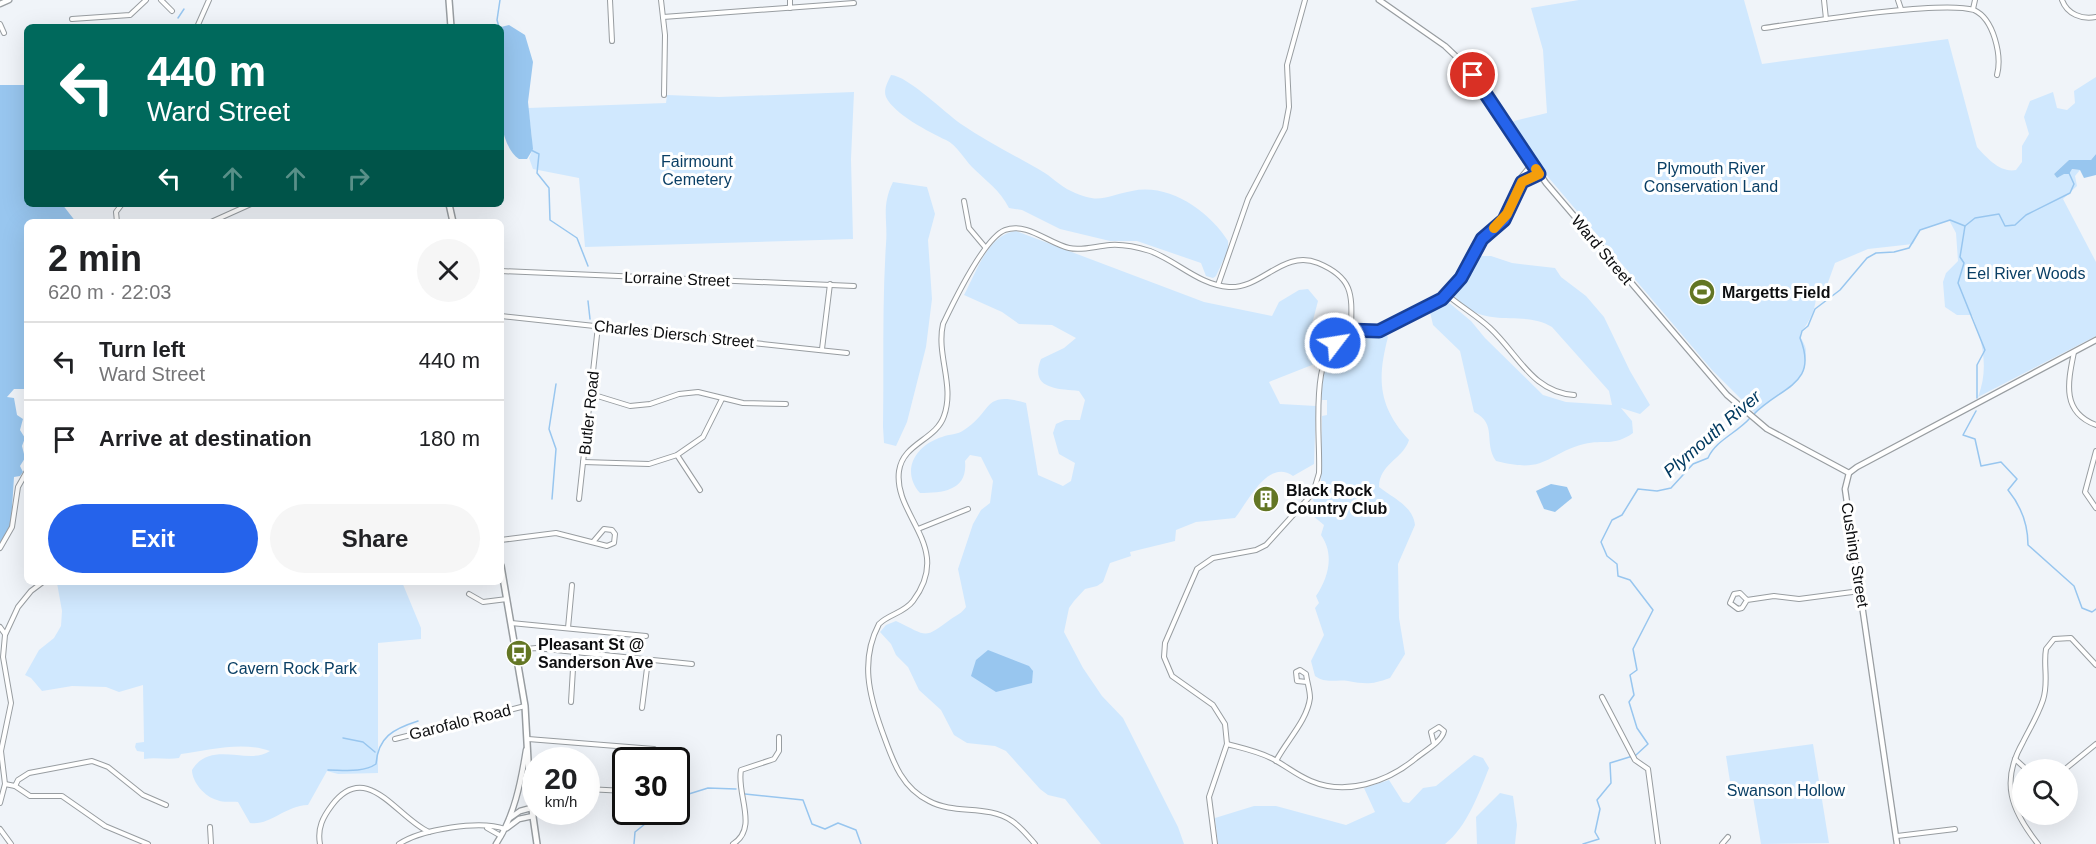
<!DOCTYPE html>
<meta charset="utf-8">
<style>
body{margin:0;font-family:Arial,sans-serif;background:#f6f6f6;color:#202124;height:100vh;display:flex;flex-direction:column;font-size:22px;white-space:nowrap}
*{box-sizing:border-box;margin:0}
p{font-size:20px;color:#757577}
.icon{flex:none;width:33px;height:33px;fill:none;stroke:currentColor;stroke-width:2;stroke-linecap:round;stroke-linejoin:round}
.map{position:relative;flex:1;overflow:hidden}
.side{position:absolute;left:24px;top:219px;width:480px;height:366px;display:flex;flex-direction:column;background:#fff;border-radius:9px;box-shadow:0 6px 24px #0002}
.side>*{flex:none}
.guide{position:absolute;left:24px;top:24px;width:480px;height:183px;border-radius:9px;box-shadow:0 6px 24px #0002;background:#00695c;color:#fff;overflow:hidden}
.fabs{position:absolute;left:2012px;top:759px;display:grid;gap:12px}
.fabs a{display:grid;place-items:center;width:66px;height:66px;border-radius:50%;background:#fff;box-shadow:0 6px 24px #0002;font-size:30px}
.speed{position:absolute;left:522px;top:747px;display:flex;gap:12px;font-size:30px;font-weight:700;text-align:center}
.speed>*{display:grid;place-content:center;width:78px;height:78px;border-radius:50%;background:#fff;box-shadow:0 6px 24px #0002;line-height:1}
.speed small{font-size:15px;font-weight:400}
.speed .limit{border:3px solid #111;border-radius:9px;background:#fff;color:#111}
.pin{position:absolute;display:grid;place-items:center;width:51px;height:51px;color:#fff;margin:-26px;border:3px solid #fff;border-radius:50%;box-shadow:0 2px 6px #0007}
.me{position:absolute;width:66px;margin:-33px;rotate:59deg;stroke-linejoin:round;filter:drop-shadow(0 0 4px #0008)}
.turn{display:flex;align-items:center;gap:21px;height:126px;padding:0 24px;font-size:27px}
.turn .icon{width:78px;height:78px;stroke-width:2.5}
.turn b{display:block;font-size:42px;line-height:51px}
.lanes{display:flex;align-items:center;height:57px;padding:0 24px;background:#0003;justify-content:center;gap:30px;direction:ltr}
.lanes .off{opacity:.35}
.round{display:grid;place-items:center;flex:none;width:63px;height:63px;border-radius:32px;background:#f6f6f6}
.headline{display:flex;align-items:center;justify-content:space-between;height:102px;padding:0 24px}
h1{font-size:36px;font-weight:600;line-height:45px}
.cta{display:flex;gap:12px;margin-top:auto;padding:12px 24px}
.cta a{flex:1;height:69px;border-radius:36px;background:#2563eb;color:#fff;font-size:24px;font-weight:600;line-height:69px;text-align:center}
.cta a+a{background:#f6f6f6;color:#202124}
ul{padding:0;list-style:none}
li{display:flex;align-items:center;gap:18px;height:78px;padding:0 24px;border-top:2px solid #e0e0e0}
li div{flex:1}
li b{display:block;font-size:22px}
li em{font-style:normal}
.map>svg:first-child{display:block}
.green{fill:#d0e8fe}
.water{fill:#98c6ef}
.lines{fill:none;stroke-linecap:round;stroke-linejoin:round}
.stream{stroke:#98c6ef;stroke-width:1.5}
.minor-casing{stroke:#989da1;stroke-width:6}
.tertiary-casing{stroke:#989da1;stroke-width:7}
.secondary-casing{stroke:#989da1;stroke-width:8}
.minor{stroke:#fff;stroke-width:4}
.tertiary{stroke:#fff;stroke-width:4.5}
.secondary{stroke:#fff;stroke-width:5}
.route-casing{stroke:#184099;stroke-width:15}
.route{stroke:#2563eb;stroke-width:10}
.slow{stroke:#f59e0b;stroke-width:10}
.labels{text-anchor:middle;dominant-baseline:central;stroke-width:6;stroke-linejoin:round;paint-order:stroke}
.park-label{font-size:16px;fill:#0a3f65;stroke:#fff}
.street-label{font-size:16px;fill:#0d0e10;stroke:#fff}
.poi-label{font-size:16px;font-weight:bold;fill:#0d0e10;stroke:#fff;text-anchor:start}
.water-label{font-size:18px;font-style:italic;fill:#023a60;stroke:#fff}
</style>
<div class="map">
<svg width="2096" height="844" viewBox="0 0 2096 844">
<rect width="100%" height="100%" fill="#f0f4f9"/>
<g class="green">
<path d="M1579,0H1744L1762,64L1948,39L1977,147C1987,158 2000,173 2016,170L2022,162V146L2029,134L2024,117L2030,101L2053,92L2057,108L2067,110L2075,103L2074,91L2096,77V154L2091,160H2069L2054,174L2057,178L2071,169L2080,170L2075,176L2077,186L2063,199L2096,262V336L1978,397C1989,368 1983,342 1972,315H1957L1945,307L1943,282L1946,273L1958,261L1956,233L1949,220L1920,230L1913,244L1868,249L1835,263L1826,288L1816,298C1815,312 1808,323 1800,334C1801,341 1806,344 1806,351C1806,389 1779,389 1755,413L1712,370L1537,164L1510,122L1547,113L1543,50L1531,8Z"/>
<path d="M891,75C908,76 944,112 961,124C986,141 1014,155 1040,170C1051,176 1060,186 1071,191C1100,205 1104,196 1132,191C1169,183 1209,211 1228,241V250L1216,276L1213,278L1206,276L1201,263L1137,241H1110L1060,229L1022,210L1009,208C1000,190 986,181 972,167C964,159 957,145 946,140C929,132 894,114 886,97C883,89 888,82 891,75Z"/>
<path d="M854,92L851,159L853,239L585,247L579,178L533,169L529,158C536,148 529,121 528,108L666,103L667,95L719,97Z"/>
<path d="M893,182L927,187L935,214L928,240L932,299L926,347L907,422L896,446L884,443L883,427C884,366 882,305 886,244C888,219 881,207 893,182Z"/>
<path d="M1016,231L1204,302L1272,316L1279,302L1299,290L1308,289L1318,301L1312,324L1327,337L1317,363L1269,382L1280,404L1316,406L1314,464L1293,476C1268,458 1248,502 1235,518L1196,522L1176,530L1175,541L1130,552L1131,556L1110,563L1103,582L1097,586L1085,589L1074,601L1069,608L1064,632L1083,668L1102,696L1123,718L1178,827L1184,844H1101L1065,799L1048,795L1040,789L1006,751L995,746L967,743L954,735L941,710L919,690L908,667L896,655L891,644L880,632L886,625L896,621C928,636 923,640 951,619C957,615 962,613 966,607L958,569L973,524L981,510L990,503L993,481L981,457L970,455L965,461C968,490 944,493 920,493C900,470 916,445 942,437C949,434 958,435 964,430C993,412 982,390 1026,403L1038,475L1063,486L1071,481L1075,463L1059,454L1053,433L1056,424L1065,420H1080L1085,400L1079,391C1057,389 1029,389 1041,359L1064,348L1076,338L1052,325L1019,324L1002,312L964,295C976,273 988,234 1016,231Z"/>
<path d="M1477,256H1491L1512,263L1555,268L1561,277L1586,296L1604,317L1630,371L1650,405L1640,414L1621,408L1632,421L1633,433C1613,447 1604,439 1584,444C1544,455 1547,474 1496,461C1483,442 1498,424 1474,412L1460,351L1433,325L1430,312L1447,301L1471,321L1485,338L1543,395L1566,402L1612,405L1609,391L1552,327C1525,310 1492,328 1463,305C1458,300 1454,298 1453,291Z"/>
<path d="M1350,332L1384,333L1388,337C1377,379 1378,406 1409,440C1403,459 1379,464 1379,487C1393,498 1413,506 1415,525L1398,564L1399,618L1405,654L1390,678C1371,685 1365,684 1348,681C1336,679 1326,684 1315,676L1311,661L1324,635L1315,608L1319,603L1316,596C1328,578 1335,555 1321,535L1324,525L1312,515L1317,508L1312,498L1321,482L1322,416L1327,415V400H1322C1322,373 1326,347 1350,332Z"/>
<path d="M402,582L421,628V639L378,643V773L338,774L327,771L308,805C284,806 270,826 250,823L238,802C231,801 224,803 217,800C205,797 192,782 192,770C211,739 248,766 270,751C242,741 210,750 181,754L179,758C167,760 156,757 144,759V752L137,751L135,747L136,743L144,742L143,685L119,692L106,687L72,686L42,691L31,678L25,675L39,650L54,638L61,626L62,611L57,583Z"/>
<path d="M1813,744L1829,843L1761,844L1752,791L1732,794L1726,756Z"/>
<path d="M1474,755L1483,758L1489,768C1479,793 1467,827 1445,844H1218L1215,818L1254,806H1276L1346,825L1375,812L1364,788L1389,780L1403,802L1409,803L1423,788L1436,786Z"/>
<path d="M1500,793L1513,796L1517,825L1515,844H1477L1476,817Z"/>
</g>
<g class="water">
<path d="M509,25L525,35L533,62L528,102L533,149L527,159H519C490,139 501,60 501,27Z"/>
<path d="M0,85H27V204H62L76,222H27V389H14L7,397L14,398L17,415L23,419L20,430L25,438L22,446L25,458L20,466L23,472L20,476L14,477L11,524L0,544Z"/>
<path d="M2096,154V175L2084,178L2080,170L2072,169L2069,174H2064L2057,178L2054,174L2069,160H2091Z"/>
<path d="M1551,484L1567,487L1572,498L1555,512L1544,509L1536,491Z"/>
<path d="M988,650L1029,666L1033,671L1032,683L996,692L971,676L976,660Z"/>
</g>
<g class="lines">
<g class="stream">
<path d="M178,18L184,9"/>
<path d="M499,27L497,20L500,0"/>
<path d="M531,150L539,154L537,173L549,188L550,220L577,238L588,266"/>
<path d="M1965,226L1960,257L1964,263L1958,283L1985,350L1977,365V398"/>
<path d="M588,301L590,319"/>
<path d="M1976,411L1963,435L1975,439L1981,466L2001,462L2017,479L2008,490C2021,506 2028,523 2028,545L2074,586L2082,608L2092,612L2096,609"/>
<path d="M1753,415C1781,386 1819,385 1800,338L1802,331L1808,326L1815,309L1840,290L1867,258L1876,253L1894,252L1909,248L1920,230L1950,220L1965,226L1975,218L1999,214L2005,226L2015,225L2026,215L2070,193L2074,184L2069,173"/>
<path d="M552,499L556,449L549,429L556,384"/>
<path d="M343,738L363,742L375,752"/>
<path d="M328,770C343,770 363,773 376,764C378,737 393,729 418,721"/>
<path d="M745,794L803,800L812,824L825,829L838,823L856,830L861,844"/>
<path d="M676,798L708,788L736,789"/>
<path d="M634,844L635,832L660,812"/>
<path d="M1583,844L1599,839L1595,832L1600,809L1597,800L1611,783L1610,763L1636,755L1648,744L1637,728L1629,702L1634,695L1630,675L1637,670L1633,649L1653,610L1630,580L1618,576L1617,564L1607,556L1601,542L1612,520L1622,515L1638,489L1657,491L1671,488L1693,464L1708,458C1716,440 1737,433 1750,418"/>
</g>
<defs>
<g id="minor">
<path d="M161,0L172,11"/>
<path d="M610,0L612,41"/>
<path d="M661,0L665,35L664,95"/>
<path d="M790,0V8"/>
<path d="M1824,0L1826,19"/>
<path d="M1898,0L1901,9"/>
<path d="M2062,0C2067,14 2082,20 2096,17"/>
<path d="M1973,9L1975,0"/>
<path d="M663,17L854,3"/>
<path d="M72,19L130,15L146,0"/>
<path d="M0,24L4,33"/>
<path d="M197,27L209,0"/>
<path d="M1764,28C1806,22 1941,0 1974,10C1994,19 2002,56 1997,75"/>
<path d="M1522,182L1539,174"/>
<path d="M964,201L969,228L985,247"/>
<path d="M117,222L116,212L122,204"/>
<path d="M211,222L251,204"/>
<path d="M501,271L854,286"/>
<path d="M1218,285L1248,199L1285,128L1289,107L1287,65L1305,0"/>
<path d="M1446,294C1460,306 1477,316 1490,328C1518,354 1532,392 1574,395"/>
<path d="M501,316L847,353"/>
<path d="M1351,329L1379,331L1442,299L1461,278L1482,239L1504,220L1522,176L1532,164"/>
<path d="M822,349L830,284"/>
<path d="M2074,352C2068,382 2061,412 2096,425"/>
<path d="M591,394L630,406L650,404L679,394L698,392L743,403L786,404"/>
<path d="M2096,451L2085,492L2096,508"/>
<path d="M677,455L700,490"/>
<path d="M583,462L649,464L677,455L703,437L722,399"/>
<path d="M579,499L598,326"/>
<path d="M918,529L968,509"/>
<path d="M501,540L556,533L607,546L614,543L615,534L612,530L604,529L593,542"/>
<path d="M0,548L12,527L18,487L27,471"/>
<path d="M469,594L483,602L507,599"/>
<path d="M1747,600L1740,593L1734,594L1730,603L1738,609L1742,608L1747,600L1774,596L1799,599L1860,591"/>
<path d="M511,623L646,636"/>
<path d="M0,627L5,634"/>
<path d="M568,628L572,585"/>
<path d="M516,650L536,648L692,664"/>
<path d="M1602,697L1635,760L1648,769L1658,844"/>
<path d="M571,702L574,652"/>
<path d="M642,708L648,660"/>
<path d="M395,739L525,706"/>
<path d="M528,739L654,749"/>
<path d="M1227,744C1242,748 1257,751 1271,758C1285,765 1296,775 1311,781C1346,796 1387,782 1415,759C1423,752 1442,742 1444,731L1439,727L1431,732L1434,744"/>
<path d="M2015,759L2027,770"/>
<path d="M1276,761C1287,740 1307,721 1310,698C1310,690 1307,682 1306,674L1300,670L1296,672L1297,681L1307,682"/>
<path d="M2064,770L2096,744"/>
<path d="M5,784L15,786L18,780L29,773L92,761L108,767L143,795L166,805"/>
<path d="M529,785H536"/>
<path d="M15,786L30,796H62L105,826L148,844"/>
<path d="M586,789L626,791"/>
<path d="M0,803L5,784L1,751L11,703L3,657L5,635L18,607L31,591L43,582"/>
<path d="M210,827L211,844"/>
<path d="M487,828L501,836"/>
<path d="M0,829L11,844"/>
<path d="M1897,836L1955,829"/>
<path d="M320,844C317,828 323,817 332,805C367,759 397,818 429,832"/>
<path d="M399,844C422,829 480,820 505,829"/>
<path d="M733,844C759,828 736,794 741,770L774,759L779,751V737"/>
<path d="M1035,844C1028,836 1021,827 1012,821C987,804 955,815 929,801C900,787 892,758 882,731C869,695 860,660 879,624C889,614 904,613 913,601C954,547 893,516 899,471C903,443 936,440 944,416C955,385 936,355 943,324C953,303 984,238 1005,230C1027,222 1048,243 1069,248C1082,251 1096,246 1110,245C1124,244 1137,247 1150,251C1177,261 1199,285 1229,287C1262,289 1283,249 1318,263C1354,278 1352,295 1351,329"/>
<path d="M1215,844L1209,797L1227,744L1225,724L1213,705L1172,676L1164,657L1165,643L1197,569L1213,558L1256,550L1266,545L1313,493L1319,473C1321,433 1306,347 1351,329"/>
<path d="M1722,844L1728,837"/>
<path d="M2038,844C2011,810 2000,782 2023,742C2030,728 2038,715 2043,700C2049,682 2043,666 2046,649L2054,639L2071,638L2096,665"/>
</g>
<g id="tertiary">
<path d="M1379,0L1445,46L1465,65L1546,183L1727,395L1767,429L1849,473"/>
<path d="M0,4L9,0"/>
<path d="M510,818L520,811L531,808"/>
<path d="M507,828L519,819L533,816"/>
<path d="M496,844C514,817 521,782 526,750"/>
<path d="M1897,844L1845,489L1849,473L1857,467L2096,340"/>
</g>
<g id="secondary">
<path d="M449,0L451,27"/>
<path d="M449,204L453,222"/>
<path d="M501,566L525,706L530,796L537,844"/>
</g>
</defs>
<use href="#minor" class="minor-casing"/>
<use href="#tertiary" class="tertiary-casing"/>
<use href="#secondary" class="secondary-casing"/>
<use href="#minor" class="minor"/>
<use href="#tertiary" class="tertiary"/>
<use href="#secondary" class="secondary"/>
</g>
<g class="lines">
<defs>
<path id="route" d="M1335,343L1348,330L1379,331L1442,299L1461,278L1482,239L1504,220L1522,182L1539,174L1473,75"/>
</defs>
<use href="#route" class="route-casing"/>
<use href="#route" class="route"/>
<path class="slow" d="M1494,228L1507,214L1522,182L1539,174L1536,169"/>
</g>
<defs>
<symbol id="stadium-disc" viewBox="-11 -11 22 22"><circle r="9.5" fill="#637624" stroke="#fff"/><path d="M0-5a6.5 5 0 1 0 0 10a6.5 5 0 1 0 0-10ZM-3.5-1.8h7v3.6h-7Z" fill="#fff"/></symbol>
<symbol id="building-disc" viewBox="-11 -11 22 22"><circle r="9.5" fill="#637624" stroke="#fff"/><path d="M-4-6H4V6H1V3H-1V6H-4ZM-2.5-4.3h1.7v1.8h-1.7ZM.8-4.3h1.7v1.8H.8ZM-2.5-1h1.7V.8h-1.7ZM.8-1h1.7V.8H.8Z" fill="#fff"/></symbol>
<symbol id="bus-disc" viewBox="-11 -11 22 22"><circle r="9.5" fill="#637624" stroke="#fff"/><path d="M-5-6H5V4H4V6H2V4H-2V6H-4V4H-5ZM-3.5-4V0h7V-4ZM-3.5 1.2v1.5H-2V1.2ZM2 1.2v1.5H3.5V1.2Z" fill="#fff"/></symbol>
</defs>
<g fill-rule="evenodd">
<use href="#stadium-disc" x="1687" y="277" width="30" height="30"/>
<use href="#building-disc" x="1251" y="484" width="30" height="30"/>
<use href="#bus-disc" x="504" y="638" width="30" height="30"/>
</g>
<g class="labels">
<g class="park-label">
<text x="697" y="161">Fairmount<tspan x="697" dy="18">Cemetery</tspan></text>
<text x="1711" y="168">Plymouth River<tspan x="1711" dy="18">Conservation Land</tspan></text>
<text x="2026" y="273">Eel River Woods</text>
<text x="292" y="668">Cavern Rock Park</text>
<text x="1786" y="790">Swanson Hollow</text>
</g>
<g class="street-label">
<text transform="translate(1602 250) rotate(50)">Ward Street</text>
<text transform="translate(677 279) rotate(2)">Lorraine Street</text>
<text transform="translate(674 334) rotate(6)">Charles Diersch Street</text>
<text transform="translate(589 413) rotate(-84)">Butler Road</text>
<text transform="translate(1855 555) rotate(81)">Cushing Street</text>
<text transform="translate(460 722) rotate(-14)">Garofalo Road</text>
</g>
<g class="poi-label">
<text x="1722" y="292">Margetts Field</text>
<text x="1286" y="490">Black Rock<tspan x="1286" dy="18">Country Club</tspan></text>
<text x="538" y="644">Pleasant St @<tspan x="538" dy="18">Sanderson Ave</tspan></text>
</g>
<g class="water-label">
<text transform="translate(1712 434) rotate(-41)">Plymouth River</text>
</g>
</g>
</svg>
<div class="fabs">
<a><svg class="icon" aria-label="search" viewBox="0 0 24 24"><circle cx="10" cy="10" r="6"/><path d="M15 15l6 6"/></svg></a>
</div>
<div class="speed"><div>20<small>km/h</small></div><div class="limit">30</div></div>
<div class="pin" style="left:1473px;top:75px;background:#d93025"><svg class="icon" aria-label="arrive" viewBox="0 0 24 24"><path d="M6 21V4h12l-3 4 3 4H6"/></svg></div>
<svg class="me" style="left:1335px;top:343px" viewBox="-20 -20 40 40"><circle r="17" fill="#2563eb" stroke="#fff" stroke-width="3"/><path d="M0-11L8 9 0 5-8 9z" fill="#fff"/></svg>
<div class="guide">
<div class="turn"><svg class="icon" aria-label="left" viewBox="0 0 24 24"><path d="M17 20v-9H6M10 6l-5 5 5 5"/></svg><div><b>440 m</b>Ward Street</div></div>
<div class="lanes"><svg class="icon" aria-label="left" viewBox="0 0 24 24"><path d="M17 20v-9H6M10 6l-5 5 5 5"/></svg><svg class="icon off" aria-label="ahead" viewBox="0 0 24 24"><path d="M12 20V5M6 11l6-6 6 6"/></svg><svg class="icon off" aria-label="ahead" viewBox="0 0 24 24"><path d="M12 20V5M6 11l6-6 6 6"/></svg><svg class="icon off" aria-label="right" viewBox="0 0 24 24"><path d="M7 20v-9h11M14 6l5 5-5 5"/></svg></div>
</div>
<section class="side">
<div class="headline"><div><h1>2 min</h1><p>620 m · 22:03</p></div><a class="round"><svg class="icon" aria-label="close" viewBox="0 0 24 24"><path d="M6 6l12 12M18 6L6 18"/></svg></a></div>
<ul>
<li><svg class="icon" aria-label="left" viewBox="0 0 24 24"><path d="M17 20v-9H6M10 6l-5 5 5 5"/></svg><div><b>Turn left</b><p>Ward Street</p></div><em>440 m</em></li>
<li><svg class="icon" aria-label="arrive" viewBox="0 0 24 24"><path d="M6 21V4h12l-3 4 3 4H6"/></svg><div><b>Arrive at destination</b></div><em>180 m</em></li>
</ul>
<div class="cta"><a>Exit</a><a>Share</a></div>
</section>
</div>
